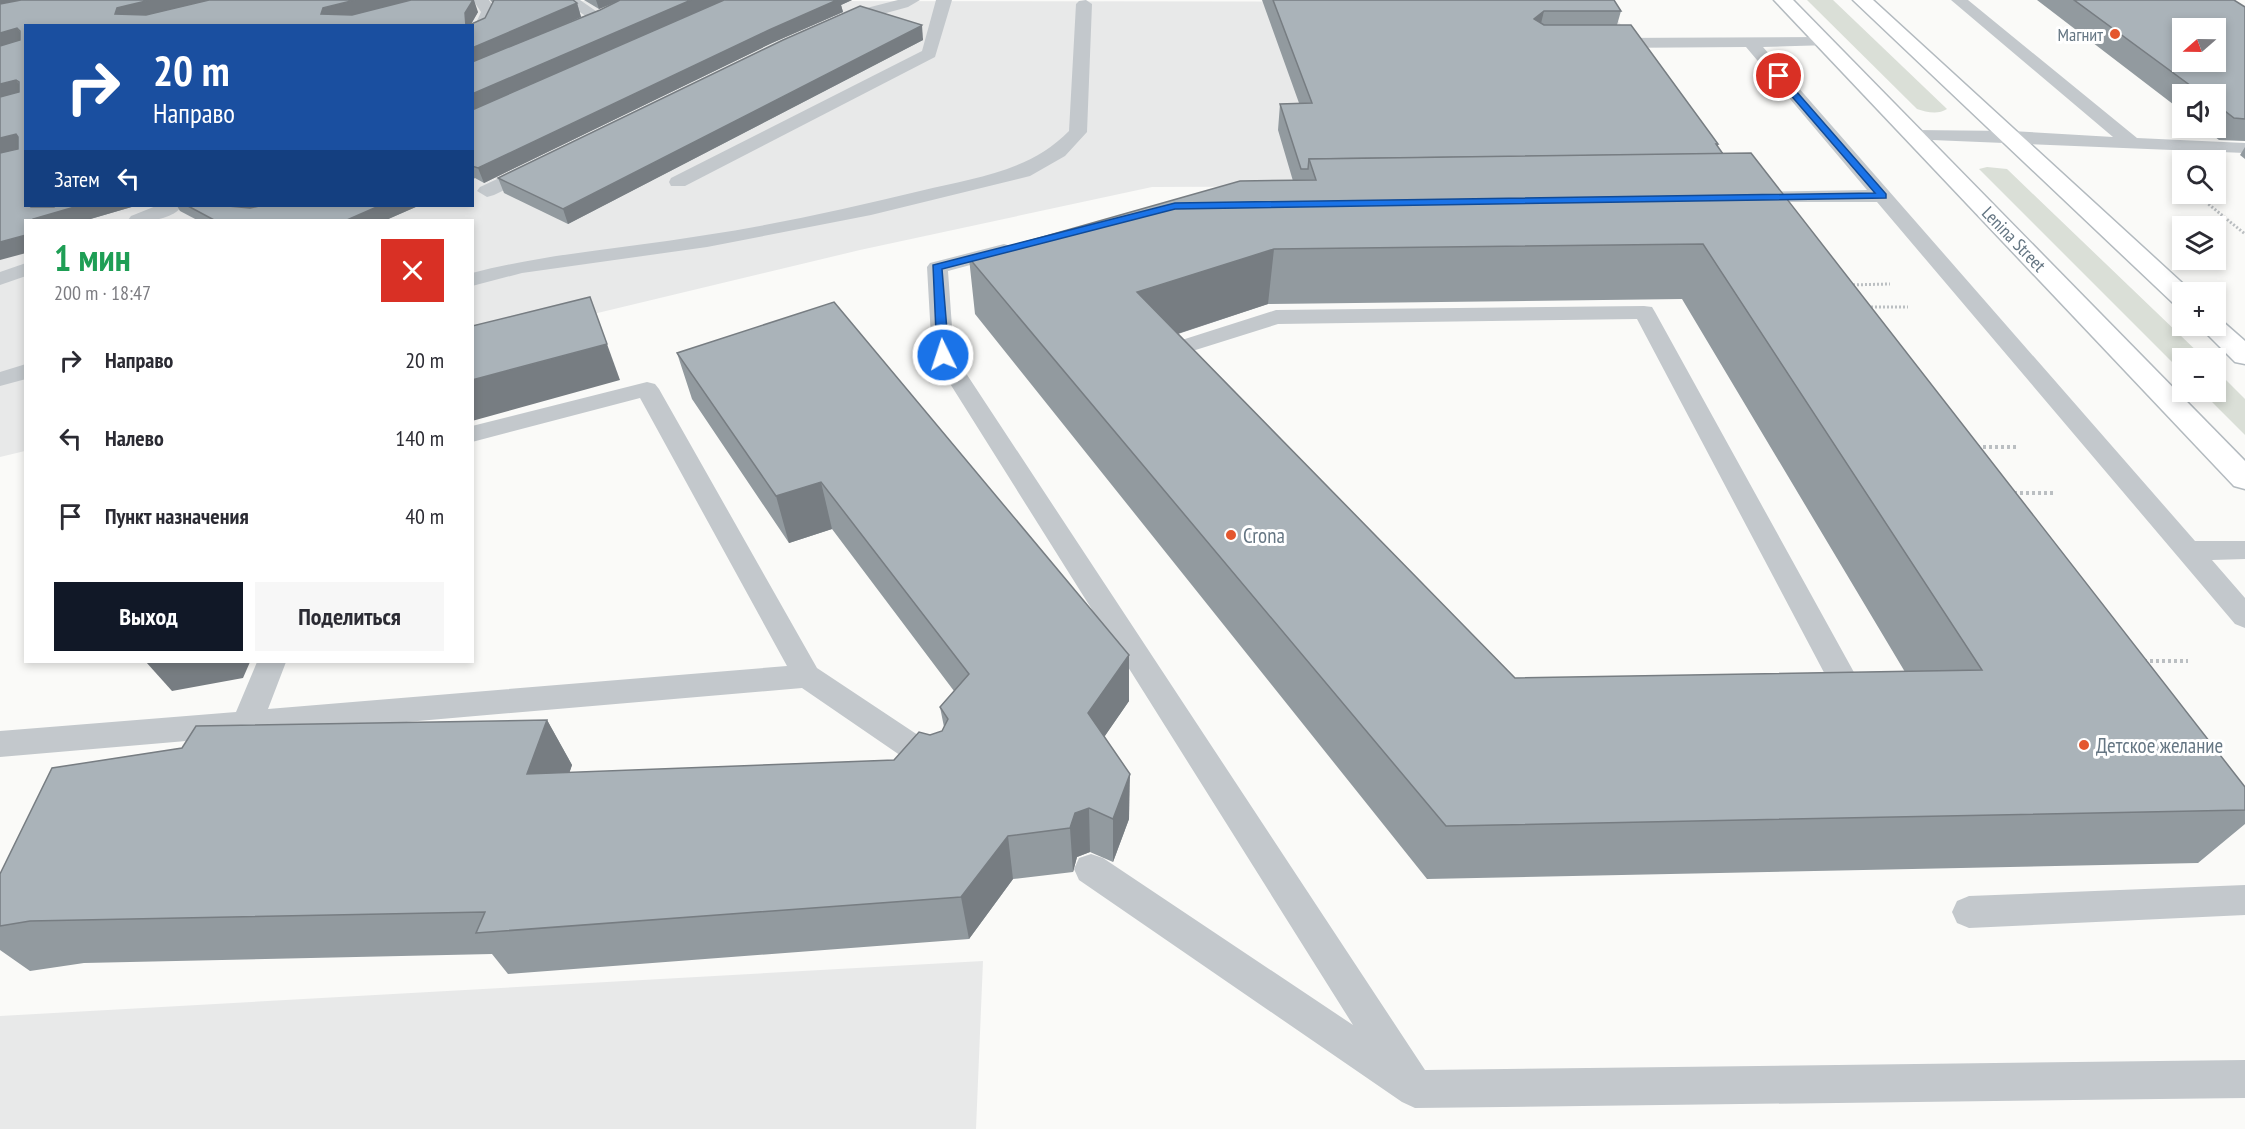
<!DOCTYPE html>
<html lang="ru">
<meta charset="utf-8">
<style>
body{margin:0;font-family:"PT Sans Narrow",sans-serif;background:#f7f7f7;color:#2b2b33;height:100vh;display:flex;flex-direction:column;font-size:22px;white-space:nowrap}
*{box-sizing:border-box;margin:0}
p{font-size:20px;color:#7c7c81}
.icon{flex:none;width:33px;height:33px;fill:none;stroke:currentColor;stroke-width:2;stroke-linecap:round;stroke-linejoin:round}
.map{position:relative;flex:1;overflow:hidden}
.side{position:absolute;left:24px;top:219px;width:450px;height:444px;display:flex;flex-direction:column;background:#fff;border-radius:0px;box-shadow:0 3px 9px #0003}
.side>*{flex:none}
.guide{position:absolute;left:24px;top:24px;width:450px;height:183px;border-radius:0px;box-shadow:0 3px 9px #0003;background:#1a4fa0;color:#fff;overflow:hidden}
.needle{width:39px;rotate:250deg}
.fabs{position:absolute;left:2172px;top:18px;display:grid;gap:12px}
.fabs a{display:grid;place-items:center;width:54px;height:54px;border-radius:0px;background:#fff;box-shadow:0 3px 9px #0003;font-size:30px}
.pin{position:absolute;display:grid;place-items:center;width:51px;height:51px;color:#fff;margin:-26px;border:3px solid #fff;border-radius:50%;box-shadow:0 2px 6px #0007}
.me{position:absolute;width:66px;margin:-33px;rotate:356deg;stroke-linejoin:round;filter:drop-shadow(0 0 4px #0008)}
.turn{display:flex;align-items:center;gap:21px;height:126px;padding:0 30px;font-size:27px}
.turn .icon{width:78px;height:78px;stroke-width:2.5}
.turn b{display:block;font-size:42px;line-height:51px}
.then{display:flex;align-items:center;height:57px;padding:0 30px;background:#0003;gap:12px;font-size:22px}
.round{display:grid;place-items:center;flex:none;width:63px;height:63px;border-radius:0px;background:#f7f7f7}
.summary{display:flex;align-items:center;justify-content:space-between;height:102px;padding:0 30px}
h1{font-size:36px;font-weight:700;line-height:45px;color:#1e9e55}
.action{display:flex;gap:12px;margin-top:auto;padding:12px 30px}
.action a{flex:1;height:69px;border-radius:0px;background:#111827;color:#fff;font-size:24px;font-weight:700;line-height:69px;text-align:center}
.action a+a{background:#f7f7f7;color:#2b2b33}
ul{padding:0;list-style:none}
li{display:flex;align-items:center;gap:18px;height:78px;padding:0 30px}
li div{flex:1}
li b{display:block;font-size:22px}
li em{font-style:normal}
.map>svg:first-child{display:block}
.built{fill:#e8e9e9;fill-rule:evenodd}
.green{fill:#dadfd7}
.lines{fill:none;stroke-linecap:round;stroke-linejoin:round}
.secondary-casing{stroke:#b3babf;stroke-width:3}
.path-far1{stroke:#bbbfc2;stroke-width:3;stroke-dasharray:2 2;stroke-linecap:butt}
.path{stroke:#bbbfc2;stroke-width:4;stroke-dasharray:3 3;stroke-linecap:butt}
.lane{fill:#c3c8cc;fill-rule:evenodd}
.secondary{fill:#fff;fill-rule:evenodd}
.wall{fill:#929a9f;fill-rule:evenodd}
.shaded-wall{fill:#777d82}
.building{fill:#aab3b9;stroke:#777d82;stroke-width:1.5;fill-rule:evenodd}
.route{fill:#1a73e8;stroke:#114b97;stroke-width:1.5}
.poi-dot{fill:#e4572e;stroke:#fff;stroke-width:2}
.labels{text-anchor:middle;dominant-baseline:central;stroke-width:6;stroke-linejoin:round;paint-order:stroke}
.far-poi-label{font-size:18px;fill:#657683;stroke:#fff;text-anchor:end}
.far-street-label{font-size:18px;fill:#657683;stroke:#fff}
.poi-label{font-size:21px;fill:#657683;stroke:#fff;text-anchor:start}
</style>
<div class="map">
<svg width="2245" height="1129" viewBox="0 0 2245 1129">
<rect width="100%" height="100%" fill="#fafaf8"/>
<g class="built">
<path d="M0,0L1605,2L1732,185L1152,187L860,250L473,343L472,220H26L25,451L0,457ZM26,26H472V206H26Z"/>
<path d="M983,961L976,1129H0V1016Z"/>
</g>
<g class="green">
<path d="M1807,0H1833L1947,109C1938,115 1926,112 1917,109Z"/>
<path d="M1987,167L2007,169L2204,358H2182V372L1979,169Z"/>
<path d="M2216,370L2245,399V435L2202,392H2216Z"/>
</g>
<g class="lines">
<defs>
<g id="secondary">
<path d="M1774,0H1793L2245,461V489L2234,486Z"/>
<path d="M1853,0H1873L2191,291L2182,292V305L2173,303Z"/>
<path d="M2216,319L2221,320L2245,341V364L2235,362L2199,326H2216Z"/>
</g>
</defs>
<use href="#secondary" class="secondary-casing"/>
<g class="path-far1">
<path d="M2196,194L2245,234"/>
<path d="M1849,285L1890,284"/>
<path d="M1867,307H1908"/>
</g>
<g class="path">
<path d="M1977,447H2019"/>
<path d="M2014,493H2055"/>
<path d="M2144,661H2188"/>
</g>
<g class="lane">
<path d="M473,0H489L497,12L489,29L472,37V26L476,23L481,12Z"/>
<path d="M562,0H580L606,18L598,23L593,21Z"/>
<path d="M898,0H920L908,7L839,26L831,21L843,14Z"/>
<path d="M936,0H952L935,57L685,186H671L669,182L671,178L922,51Z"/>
<path d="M1086,0L1092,4L1087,132L1065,156L1030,176L871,215L707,247L522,273L472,286V273C549,253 628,248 706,235C778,224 850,208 920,191C974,178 1029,172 1069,131L1076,4L1079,1Z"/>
<path d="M1951,0H1968L2137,138L2245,143V153L1908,139L1905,135L1908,131L1914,130L2011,131L2113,137Z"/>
<path d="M1824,37L1832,42L1830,45L1763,47L2195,541H2245V559L2212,560L2245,598V628L2235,624L1877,202H1741L1738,198L1748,192L1867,190L1746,47L1609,48L1601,43L1609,38Z"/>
<path d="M534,162L543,168L541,172L494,195L487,197L477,191L480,187Z"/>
<path d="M38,206H57L63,220H43Z"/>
<path d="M156,206H182C171,221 144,222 128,220L131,216Z"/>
<path d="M1004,244L1011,246L1014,250L1011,254L948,271L954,355L1425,1070L2245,1060V1098L1415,1108L1402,1102L1079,880L1074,869L1079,858L1091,854L1103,858L1353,1025L932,355L927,267L930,263Z"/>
<path d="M26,263V276L0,285V272Z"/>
<path d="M1644,306L1652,307L1655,312L1861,685L1865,693L1861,701L1850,705L1505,716L1494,712L1160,351L1163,346L1276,310ZM1637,319L1829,682L1512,692L1186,353L1278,324Z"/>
<path d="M26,364V379L0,386V372Z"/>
<path d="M647,382L655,384L659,389L817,668L948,755L953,764L948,773L937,777L926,773L802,688L0,757V731L236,712L257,662H286L268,709L787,666L640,398L472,442V426Z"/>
<path d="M2245,885V915L1969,928L1957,923L1952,912L1957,901L1969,896Z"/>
</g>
<use href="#secondary" class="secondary"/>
</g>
<g class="wall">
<path d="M0,0L478,12L471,24L485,18L493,3L490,0H573L577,3L581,17L544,33L600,10L617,2L599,9L584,0H852L841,5L843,12L772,43L484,183L475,178L472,180V26H26V206L37,207H54V206H135L87,220H26Z"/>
<path d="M1262,0H1614L1621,11L1617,25L1718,144V147L2245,787V824L2198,863L1427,879L975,314L969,258L1293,181L1278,130L1280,104L1299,103ZM1682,299L1905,672L1515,678L1178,334L1268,304Z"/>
<path d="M2037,0H2234L2245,7V141L2219,140L2204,128H2216V94H2182V111Z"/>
<path d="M923,38V40L568,224L504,193L498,178Z"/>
<path d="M2245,147V159L2240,155Z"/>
<path d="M177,206H418L386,220H197L180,211Z"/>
<path d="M677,353L1129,701L1104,737L1129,819L1113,862L1090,852L1077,857L1073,872L1013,879L969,939L508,974L492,954L84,963L30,971L0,950V874L547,720L572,765L569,773L894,760L930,735L942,731L944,727L940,707L954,691L832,529L789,543L692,399Z"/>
</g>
<g class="shaded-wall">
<path d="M0,0H27L0,6Z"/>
<path d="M150,0H213L124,21L115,14L117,8Z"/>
<path d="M355,0H414L329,21L321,14L323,8Z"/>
<path d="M473,0H474L478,12L470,26H466L465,13Z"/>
<path d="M596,0H620L599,9Z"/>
<path d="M691,0H724L472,110V94Z"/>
<path d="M832,0H852L841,5L843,12L772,43L484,183L478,168Z"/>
<path d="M577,3L581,17L472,64V48Z"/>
<path d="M1544,11L1538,36L1534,19Z"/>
<path d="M922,25L923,40L568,224L563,209Z"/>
<path d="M17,28L26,42L0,48V33Z"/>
<path d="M16,80L26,94L0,100V84Z"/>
<path d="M16,134L26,149L0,155V138Z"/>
<path d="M31,206H36L40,217L78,206H135L87,220H33Z"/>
<path d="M226,206H260L239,214Z"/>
<path d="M379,206H418L386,220H347Z"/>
<path d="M26,235V253L0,260V242Z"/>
<path d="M1274,249L1268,304L1137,347V292Z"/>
<path d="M607,344L620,380L472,421V380Z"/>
<path d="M821,482L832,529L789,543L776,496Z"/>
<path d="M1129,655V701L1089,759L1088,713Z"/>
<path d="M146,662H250L243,678L172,691Z"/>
<path d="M547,720L572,765L554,819L527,774Z"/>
<path d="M1130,774L1129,819L1113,862V819Z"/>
<path d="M1089,808L1090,852L1077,857L1073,872L1070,828L1075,813Z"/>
<path d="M1008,836L1013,879L969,939L961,897Z"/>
</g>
<g class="building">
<path d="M21,0H150L117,8L115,14L146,15L209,0H355L323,8L321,14L352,15L411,0H473L465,13L466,26H26V206H31V207H54V206H78L33,219V220H26V235L0,242V153L18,149V137L16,134L0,138V97L19,92V82L16,80L0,84V46L20,40V31L17,28L0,33V4Z"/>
<path d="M494,0H573L577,3L472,48V26H467L485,18Z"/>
<path d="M620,0H691L472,94V62L600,10Z"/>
<path d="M724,0H837L769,30L478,168L472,166V110Z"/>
<path d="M1273,0H1614L1621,11H1544L1534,19L1544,25H1631L1718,144H1716L1723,154L1309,159L1308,169H1301L1280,104L1312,103Z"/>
<path d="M2074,0H2234L2245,7V119L2234,118L2216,104V94H2202ZM2182,28H2216V62H2182Z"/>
<path d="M860,6L922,25L921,26L563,209L498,178L783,40Z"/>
<path d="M1751,153L2245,787V810L1446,826L969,258L1240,181L1316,180L1309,159ZM1703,244L1982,670L1515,678L1137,292L1274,249Z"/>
<path d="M188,206H228L250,208L259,206H379L347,220H214Z"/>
<path d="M590,297L607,344L472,380V326Z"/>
<path d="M834,302L1129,655L1088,713L1130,774L1113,819L1089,808L1075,813L1070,828L1008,836L961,897L476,933L485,912L30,921L0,926V874L52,768L182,748L196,726L547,720L527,774L894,760L919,732L930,735L942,731L948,719L940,707L969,674L821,482L776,496L677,353Z"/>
</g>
<path class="route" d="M1776,75H1782L1886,194V198L1175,209L942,269L949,355L943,359L937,355L933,265L1175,203L1875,193L1776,78Z"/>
<g class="poi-dot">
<circle cx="2115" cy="34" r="6"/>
<circle cx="1231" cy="535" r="6"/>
<circle cx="2084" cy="745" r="6"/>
</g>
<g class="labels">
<g class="far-poi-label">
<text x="2103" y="34">Магнит</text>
</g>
<g class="far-street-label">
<text transform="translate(2014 239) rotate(46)">Lenina Street</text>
</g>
<g class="poi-label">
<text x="1243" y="535">Crona</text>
<text x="2096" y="745">Детское желание</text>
</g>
</g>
</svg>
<div class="fabs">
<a><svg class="needle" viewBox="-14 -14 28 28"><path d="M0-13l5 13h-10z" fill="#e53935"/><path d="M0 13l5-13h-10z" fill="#7c7c81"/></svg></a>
<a><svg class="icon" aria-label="sound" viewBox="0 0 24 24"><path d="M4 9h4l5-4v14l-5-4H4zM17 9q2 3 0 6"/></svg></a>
<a><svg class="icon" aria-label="search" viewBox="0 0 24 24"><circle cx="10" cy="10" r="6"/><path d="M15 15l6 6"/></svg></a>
<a><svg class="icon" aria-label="layers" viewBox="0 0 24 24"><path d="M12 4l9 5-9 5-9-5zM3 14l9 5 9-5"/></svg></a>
<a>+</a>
<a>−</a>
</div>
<div class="pin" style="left:1779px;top:76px;background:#d93025"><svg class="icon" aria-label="arrive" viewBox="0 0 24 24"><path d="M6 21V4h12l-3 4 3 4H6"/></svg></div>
<svg class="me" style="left:943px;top:355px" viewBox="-20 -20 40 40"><circle r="17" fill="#1a73e8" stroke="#fff" stroke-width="3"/><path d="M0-11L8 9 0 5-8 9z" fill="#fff"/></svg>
<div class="guide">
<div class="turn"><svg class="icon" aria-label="right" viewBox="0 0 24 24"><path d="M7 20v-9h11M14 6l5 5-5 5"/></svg><div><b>20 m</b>Направо</div></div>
<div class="then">Затем<svg class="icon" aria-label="left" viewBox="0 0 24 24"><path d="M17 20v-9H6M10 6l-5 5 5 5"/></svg></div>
</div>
<section class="side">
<div class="summary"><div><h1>1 мин</h1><p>200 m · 18:47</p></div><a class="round" style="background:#d93025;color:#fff"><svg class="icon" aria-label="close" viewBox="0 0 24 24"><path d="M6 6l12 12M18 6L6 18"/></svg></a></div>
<ul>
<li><svg class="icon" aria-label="right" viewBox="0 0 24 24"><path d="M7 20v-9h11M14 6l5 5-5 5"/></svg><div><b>Направо</b></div><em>20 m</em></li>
<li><svg class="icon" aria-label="left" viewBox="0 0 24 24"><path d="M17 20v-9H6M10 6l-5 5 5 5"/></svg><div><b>Налево</b></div><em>140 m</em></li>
<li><svg class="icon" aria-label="arrive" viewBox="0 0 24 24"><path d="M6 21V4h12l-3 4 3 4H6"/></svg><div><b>Пункт назначения</b></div><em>40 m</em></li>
</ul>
<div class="action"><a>Выход</a><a>Поделиться</a></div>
</section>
</div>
